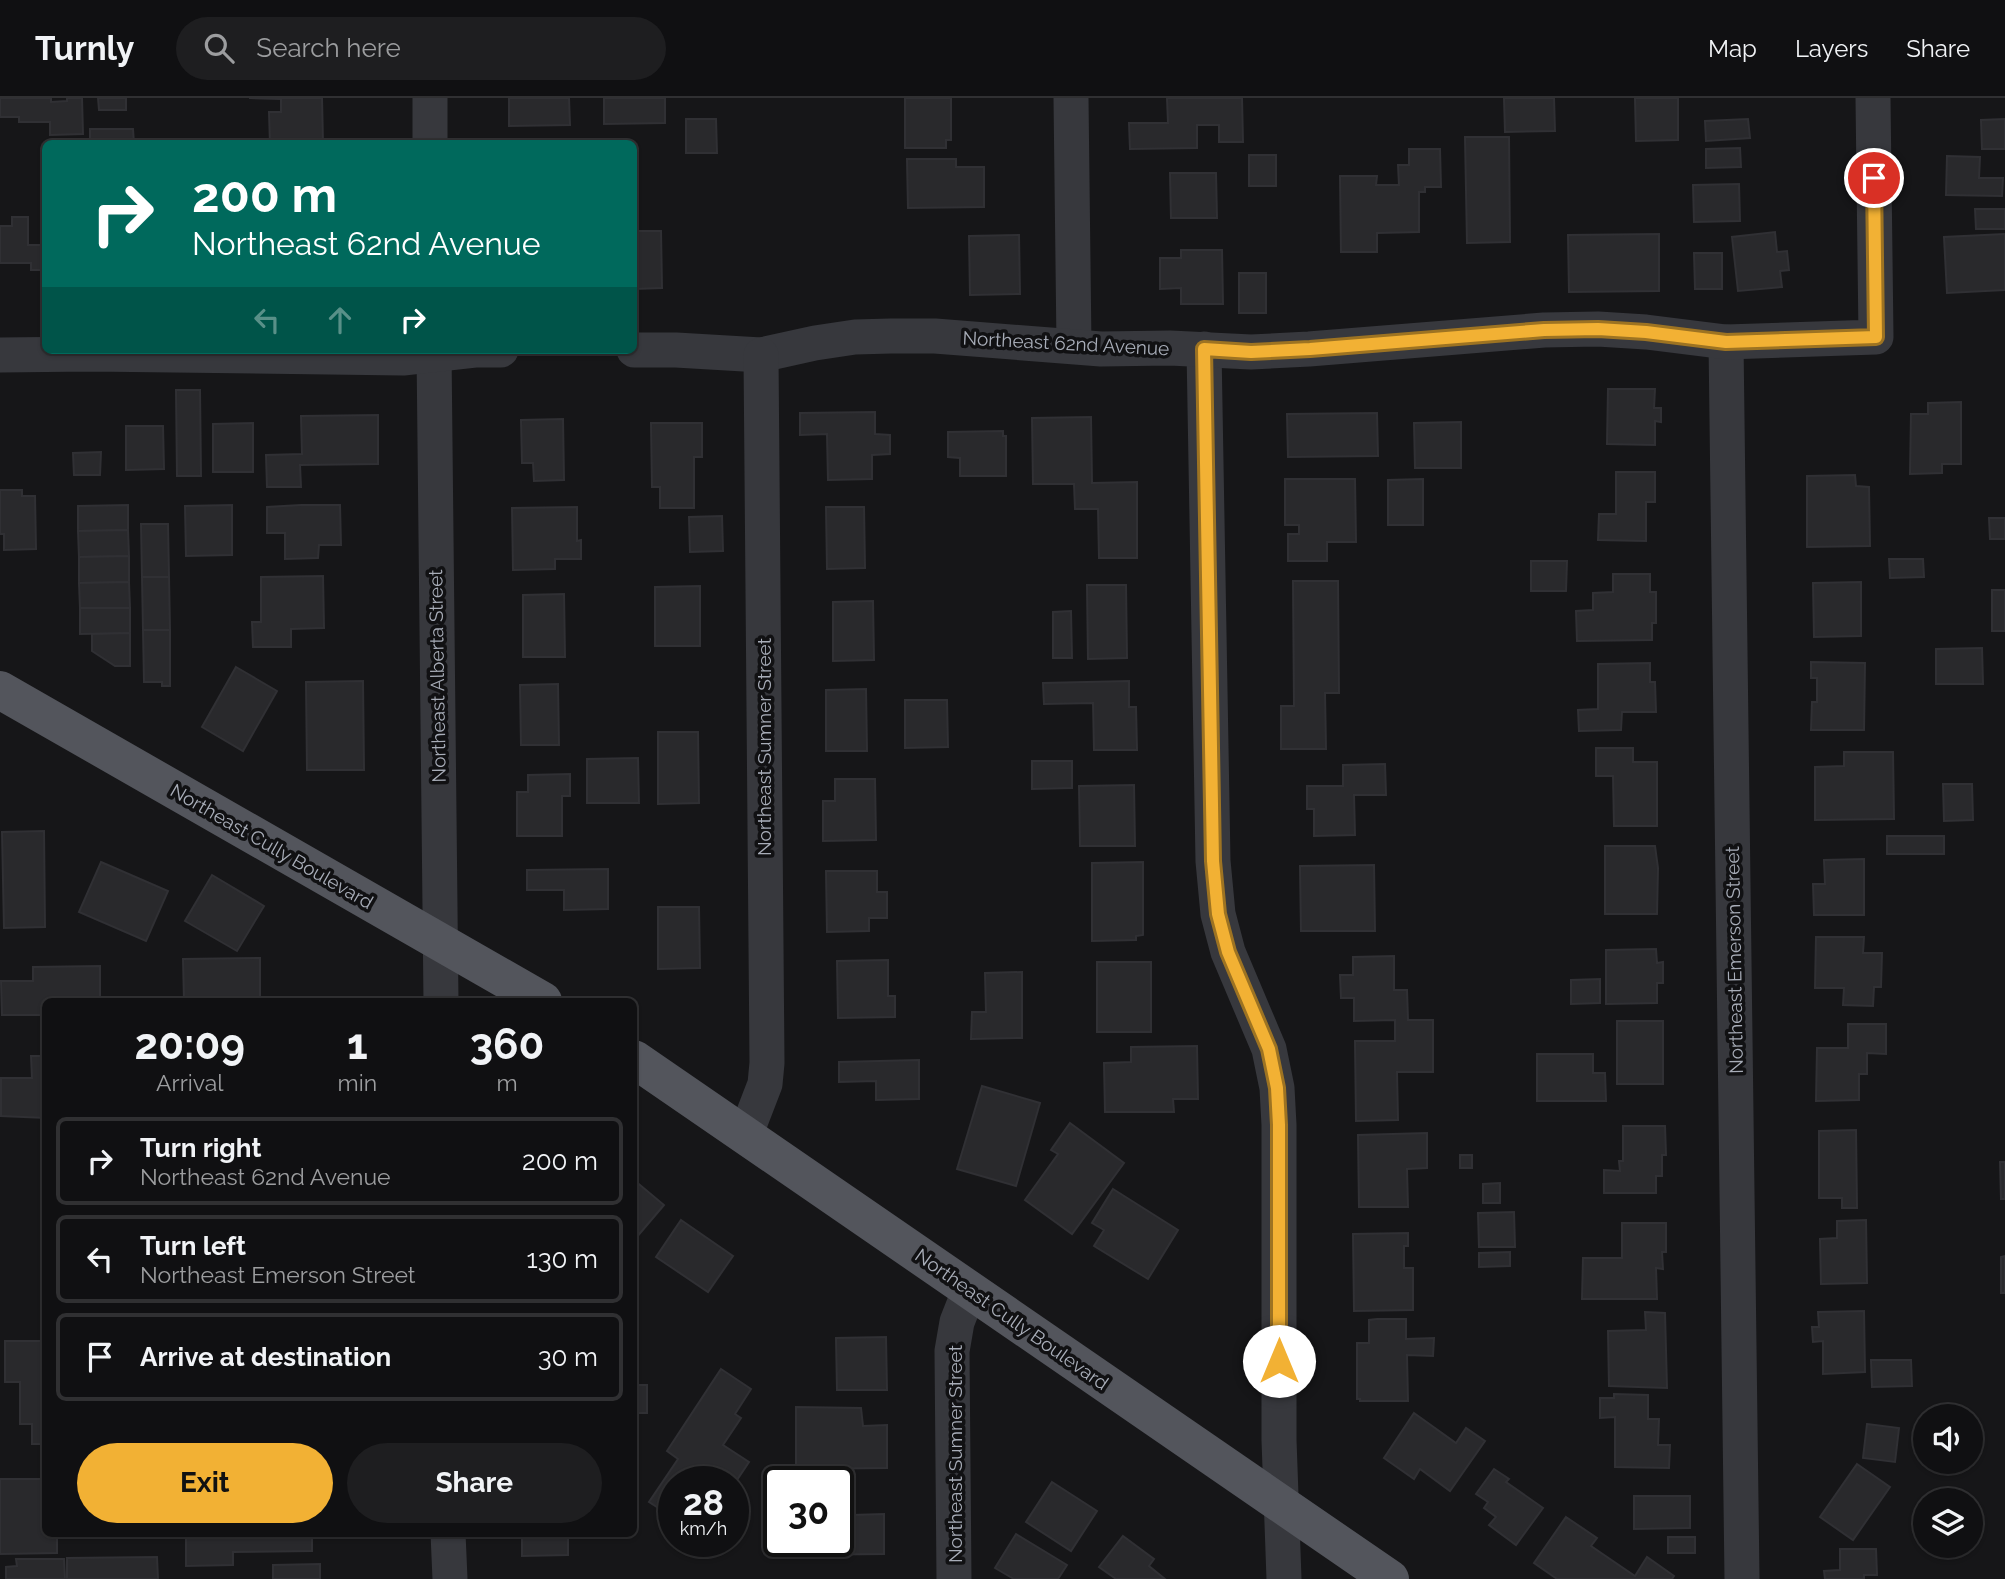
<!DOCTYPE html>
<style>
body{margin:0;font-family:Raleway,sans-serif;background:#1e1e20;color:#f1f3f6;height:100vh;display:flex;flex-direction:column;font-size:26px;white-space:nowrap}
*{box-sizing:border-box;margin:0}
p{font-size:23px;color:#9c9d9f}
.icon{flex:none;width:38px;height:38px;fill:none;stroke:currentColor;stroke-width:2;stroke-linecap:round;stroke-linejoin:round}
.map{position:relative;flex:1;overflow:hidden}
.side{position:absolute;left:42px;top:900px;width:595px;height:539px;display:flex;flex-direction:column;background:#101012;border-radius:10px;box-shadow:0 2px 5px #0004,0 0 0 2px #303032}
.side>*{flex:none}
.banner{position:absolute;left:42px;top:42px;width:595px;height:214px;border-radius:10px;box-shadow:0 2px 5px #0004,0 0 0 2px #303032;background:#00695c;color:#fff;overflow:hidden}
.buttons{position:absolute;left:1913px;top:1306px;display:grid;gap:14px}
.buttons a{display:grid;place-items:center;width:70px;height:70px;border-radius:50%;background:#101012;box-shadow:0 2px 5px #0004,0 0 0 2px #303032;font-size:35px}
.speed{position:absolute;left:658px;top:1368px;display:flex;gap:14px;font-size:35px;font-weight:700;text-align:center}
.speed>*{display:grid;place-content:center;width:91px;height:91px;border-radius:50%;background:#101012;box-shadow:0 2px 5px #0004,0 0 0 2px #303032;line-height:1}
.speed small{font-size:18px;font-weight:400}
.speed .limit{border:4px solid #111;border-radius:10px;background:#fff;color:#111}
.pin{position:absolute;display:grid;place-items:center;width:60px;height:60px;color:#fff;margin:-30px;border:4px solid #fff;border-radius:50%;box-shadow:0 2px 7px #0007}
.me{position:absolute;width:77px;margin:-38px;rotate:0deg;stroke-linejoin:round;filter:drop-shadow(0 0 5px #0008)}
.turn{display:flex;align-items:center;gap:24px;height:147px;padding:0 35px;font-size:32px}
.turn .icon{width:91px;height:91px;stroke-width:2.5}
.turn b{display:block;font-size:49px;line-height:60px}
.lanes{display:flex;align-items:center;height:66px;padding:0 35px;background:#0003;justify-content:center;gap:35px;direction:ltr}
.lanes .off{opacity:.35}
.eta{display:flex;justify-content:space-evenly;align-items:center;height:119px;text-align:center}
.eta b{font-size:42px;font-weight:700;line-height:49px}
.cta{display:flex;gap:14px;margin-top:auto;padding:14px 35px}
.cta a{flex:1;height:80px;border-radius:42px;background:#f2b134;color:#111;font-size:28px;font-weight:700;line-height:80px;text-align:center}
.cta a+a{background:#1e1e20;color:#f1f3f6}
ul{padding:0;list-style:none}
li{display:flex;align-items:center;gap:21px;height:88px;margin:0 14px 10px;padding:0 21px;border:4px solid #303032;border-radius:10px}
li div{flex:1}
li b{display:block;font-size:26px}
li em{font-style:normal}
header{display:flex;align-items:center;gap:42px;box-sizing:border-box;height:98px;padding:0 35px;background:#101012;border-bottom:2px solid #303032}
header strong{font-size:33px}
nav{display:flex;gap:38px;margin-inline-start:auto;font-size:24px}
.search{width:490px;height:63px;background:#1e1e20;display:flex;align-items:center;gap:18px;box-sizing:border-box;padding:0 24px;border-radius:38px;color:#9c9d9f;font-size:26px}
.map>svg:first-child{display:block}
.building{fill:#29292c;stroke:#303034;stroke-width:2}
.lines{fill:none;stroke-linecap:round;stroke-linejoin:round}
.minor{stroke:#37383d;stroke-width:35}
.major{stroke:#53555c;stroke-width:38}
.route-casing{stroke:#9d7322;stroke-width:18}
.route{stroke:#f2b134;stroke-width:12}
.labels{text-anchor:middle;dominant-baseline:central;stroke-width:7;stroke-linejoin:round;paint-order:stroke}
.street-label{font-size:19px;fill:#a8adb8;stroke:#111113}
</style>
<header>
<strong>Turnly</strong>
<div class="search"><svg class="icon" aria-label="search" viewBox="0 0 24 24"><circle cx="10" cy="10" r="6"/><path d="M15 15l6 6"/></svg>Search here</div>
<nav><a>Map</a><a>Layers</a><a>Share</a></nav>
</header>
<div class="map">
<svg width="2005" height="1481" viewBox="0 0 2005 1481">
<rect width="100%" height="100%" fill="#161618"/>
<g class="building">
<path d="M0,0H51V4L67,3V0H82L83,36L50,37V24H19V19H0Z"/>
<path d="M98,0H126V12H99Z"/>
<path d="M249,0H322L323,45L270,46L269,14H281V1Z"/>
<path d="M509,0H569L570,27L509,28Z"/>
<path d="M604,0H665V25L604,26Z"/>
<path d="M905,0H951V42H946V50H905Z"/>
<path d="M1167,0H1242L1243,44H1219V27H1197V50L1130,51L1129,25H1168Z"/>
<path d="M1504,0H1554L1555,33L1505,34Z"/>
<path d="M1635,0H1678V42L1636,43Z"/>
<path d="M686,21H716L717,55H686Z"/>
<path d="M1748,21L1750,40L1706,43L1705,23Z"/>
<path d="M2005,21V51H1982L1981,22Z"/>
<path d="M90,31H133L134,46H90Z"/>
<path d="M1465,39H1509L1510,144L1467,145Z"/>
<path d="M1740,50L1741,69L1706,70V51Z"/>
<path d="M1409,51H1440L1441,89H1425V94H1419V134L1377,135V154H1341L1340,78H1377L1376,87H1399L1398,67H1409Z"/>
<rect x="1249" y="57" width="27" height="31"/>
<path d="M1947,58L1980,59L1979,80H2003L2002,98L1946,97Z"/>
<path d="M907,61H956V69H984V109L908,110Z"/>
<path d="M1170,75H1216L1217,120H1171Z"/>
<path d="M1739,86L1740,123L1694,124L1693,87Z"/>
<path d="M1975,111H2005V131H1976Z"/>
<path d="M12,119H28V147H46V172H31V165H0V128H12Z"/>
<path d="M634,133H661L662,190L634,191Z"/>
<path d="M1775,134L1777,154L1787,153L1789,172L1780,173L1782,189L1738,193L1732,139Z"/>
<path d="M1659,136V193L1569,194L1568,137Z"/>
<path d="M2005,136V192L1947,195L1944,139Z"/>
<path d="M1019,137L1020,196L970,197L969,138Z"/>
<path d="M1181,152H1222L1223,206H1181V190L1160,191V160H1181Z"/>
<path d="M1694,155H1722V191H1695Z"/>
<rect x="1239" y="175" width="27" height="40"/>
<path d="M1608,291H1655L1654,310H1661V324L1655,323V347L1607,346Z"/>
<path d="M176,292H200L201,378H177Z"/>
<path d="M1961,304V366H1942V375L1910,376L1911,316H1928V305Z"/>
<path d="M875,314V336L890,337V356L872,357V381L828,382L827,336L800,337V315Z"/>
<path d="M1377,315L1378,358L1288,359L1287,316Z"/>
<path d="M378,317V366L300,367L301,389H267L266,357L302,356L301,318Z"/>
<path d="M1091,319L1092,385L1137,384V460H1099L1098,411H1075L1074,386H1033L1032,320Z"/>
<path d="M563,321L564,382L534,383L533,365H522L521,322Z"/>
<path d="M1461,324V370H1415L1414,325Z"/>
<path d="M253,325V374H213V326Z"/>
<path d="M651,325H702V359H694V410H660V389H652Z"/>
<path d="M126,328H163L164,371L126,372Z"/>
<path d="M1003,333V338H1006V378H960V360L948,359V334Z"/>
<path d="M101,354L100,377H74L73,355Z"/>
<path d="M1616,374H1655V404H1646V443L1598,442L1599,416H1616Z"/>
<path d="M1855,377L1856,388L1869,389L1870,448L1807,449V378Z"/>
<path d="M1285,381H1355L1356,444H1327V463H1288V436H1299V427H1285Z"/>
<path d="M1423,381V427H1388V382Z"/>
<path d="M0,392H22V398H35L36,451L4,452V436H0Z"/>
<path d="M128,407V432L78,433V408Z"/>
<path d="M232,407V457L186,458L185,408Z"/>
<path d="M301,407H340L341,447H319L318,460L285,461V435H267V409Z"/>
<path d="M577,409V443L581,442V461H555V471L513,472L512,410Z"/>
<path d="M826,409H864L865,470L827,471Z"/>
<path d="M722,418L723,453L690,454L689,419Z"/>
<path d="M1989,420H2005V441H1990Z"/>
<path d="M141,426H168L169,479H142Z"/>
<path d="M128,432L129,458L79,459L78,433Z"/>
<path d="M129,458V484L79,485V459Z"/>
<path d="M1889,461H1923L1924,479L1890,480Z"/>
<path d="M1531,463H1567L1566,493H1531Z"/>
<path d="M1613,476H1650V494H1656V525H1652V542L1577,543L1576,513L1593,512V495L1613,494Z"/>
<path d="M323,478L324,530L291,531V549H253L252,524H261V479Z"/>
<path d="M142,479H169L170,532H143Z"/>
<path d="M1293,483H1338L1339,595H1325L1326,651H1281V608H1294Z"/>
<path d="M129,484L130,510H80L79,485Z"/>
<path d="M1861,484V538L1814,539L1813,485Z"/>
<path d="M1087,487H1126L1127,560L1088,561Z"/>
<path d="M700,488V548H655V489Z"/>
<rect x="1992" y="492" width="13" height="41"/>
<path d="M564,496L565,559H523V497Z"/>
<path d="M873,503L874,562L833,563V504Z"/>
<path d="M80,510H130V535L80,536Z"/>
<path d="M1071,513L1072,560H1053V514Z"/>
<path d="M143,532H170V588H162V584H144Z"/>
<path d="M130,535V568H115L92,553V536Z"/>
<path d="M1982,550L1983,586H1936V551Z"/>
<path d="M1811,564L1865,565L1864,632H1811L1812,604H1817V580H1811Z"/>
<path d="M1650,565V584H1655L1656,614H1622L1621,632L1579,633L1578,612L1598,611V566Z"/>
<path d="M236,569L277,593L243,653L202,629Z"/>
<path d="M363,583L364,672H307L306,584Z"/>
<path d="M1129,583V609H1136L1137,652H1094L1093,605L1044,606L1043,585Z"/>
<path d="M558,586L559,647H521L520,587Z"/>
<path d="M866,591L867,653H826V592Z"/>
<path d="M905,602H947L948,649L905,650Z"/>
<path d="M658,634H698L699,705L658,706Z"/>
<path d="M1596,650H1633V664H1657V728H1614L1613,678H1596Z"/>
<path d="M1844,654H1893L1894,721L1815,722V669L1844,668Z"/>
<path d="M638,660L639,705H587V661Z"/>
<path d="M1032,663H1072V690L1032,691Z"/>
<path d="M1385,666L1386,697H1354L1355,737L1314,738V711H1307V688H1343V667Z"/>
<path d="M570,676V698H562V738H517V694H528V677Z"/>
<path d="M835,681H875L876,742L823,743V703H835Z"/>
<path d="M1943,686H1972L1973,722L1944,723Z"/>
<path d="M1134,687L1135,748H1080L1079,688Z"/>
<path d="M44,733L45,829L4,830L2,734Z"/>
<rect x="1887" y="738" width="57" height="18"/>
<path d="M1605,748H1655L1658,770L1657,816H1605Z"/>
<path d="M1864,761V817H1814L1813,786H1825L1824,762Z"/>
<path d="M101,764L168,793L146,843L79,814Z"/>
<path d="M1143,764V837L1136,838V842L1092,843V765Z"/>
<path d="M1374,767L1375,833H1301L1300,768Z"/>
<path d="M608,771V811L564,812V792H527V772Z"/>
<path d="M826,773H877V794H887V820H869V833L827,834Z"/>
<path d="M212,777L264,808L237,853L185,823Z"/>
<path d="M658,809H699L700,870L658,871Z"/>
<path d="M1816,839H1864L1863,855H1882L1881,889H1874L1873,908L1843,907L1844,890H1815Z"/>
<path d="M1656,851L1657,865L1663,864V885H1657V905L1606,906V852Z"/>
<path d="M1394,858V892H1407L1408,922H1433V974H1397L1398,1022L1356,1023L1355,943H1395V922L1354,923V900H1341L1340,877H1353V859Z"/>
<path d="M260,860V903H184L183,861Z"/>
<path d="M888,862V898H895V919L838,920L837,863Z"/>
<rect x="1097" y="864" width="54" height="70"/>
<path d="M100,868V903H46V917H2L1,883H33V869Z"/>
<path d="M1022,874V940L971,941L972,914H986L985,875Z"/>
<path d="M1600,881V905L1571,906V882Z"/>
<rect x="1617" y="923" width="46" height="63"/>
<path d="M1848,926H1886V956L1867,955V976H1859V1002L1816,1003L1817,950H1848Z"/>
<path d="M1197,948L1198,1001H1173L1174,1014H1105L1104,965L1131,964V949Z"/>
<path d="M1537,956H1593V975H1605L1606,1003H1537Z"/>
<path d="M31,958H46V1020L1,1018V980H32Z"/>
<path d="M919,962V1001L876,1002V983L839,984V964Z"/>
<path d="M982,988L1040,1005L1016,1088L957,1071Z"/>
<path d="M1070,1025L1124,1065L1072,1136L1025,1102L1058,1056L1051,1052Z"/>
<path d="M1623,1028H1665L1666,1057H1662V1078H1656V1095H1604V1072L1620,1073L1619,1063H1623Z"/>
<path d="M1856,1032L1857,1110H1842V1100H1819V1033Z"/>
<path d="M1427,1035V1070L1407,1071L1408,1109H1359L1358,1037Z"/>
<rect x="1460" y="1057" width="12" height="13"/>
<path d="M2000,1064H2005V1101H2001Z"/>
<path d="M634,1082L664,1107L636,1140L634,1138Z"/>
<path d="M1500,1085V1105H1483V1086Z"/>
<path d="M1113,1091L1178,1132L1148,1181L1094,1148L1104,1132L1092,1125Z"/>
<path d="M1514,1114L1515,1149H1479L1478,1115Z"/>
<path d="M681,1122L733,1158L708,1194L656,1159Z"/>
<path d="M1866,1122L1867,1185L1821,1186L1820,1141L1837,1140V1123Z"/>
<path d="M1622,1125H1666V1154H1662L1663,1171L1656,1170L1657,1201H1582L1583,1160H1622Z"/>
<path d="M1408,1135V1148H1404V1170H1413V1212L1354,1213L1353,1136Z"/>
<path d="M1510,1154V1168L1479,1169V1155Z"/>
<path d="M2005,1158V1195H2001V1159Z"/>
<path d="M1864,1213L1865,1274L1823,1276V1243L1813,1244L1812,1229H1819L1818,1214Z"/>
<path d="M1645,1214L1665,1215L1667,1290L1609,1288L1608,1233L1646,1232Z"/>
<path d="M1377,1221H1406V1241L1434,1240L1433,1258L1407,1257L1408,1303H1360V1301H1357V1245H1369V1222Z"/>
<path d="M886,1239L887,1292H837L836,1240Z"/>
<path d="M5,1243H46V1346H32V1326H20V1284H5Z"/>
<path d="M1871,1262H1911L1912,1288L1872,1289Z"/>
<path d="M721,1271L751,1291L735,1316L741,1320L723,1347L749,1364L733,1388V1384H726L711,1374L705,1384H674V1420L649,1404L678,1361L667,1353Z"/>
<rect x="634" y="1287" width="13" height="28"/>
<path d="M1614,1296L1648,1297V1321H1659L1658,1347H1670L1669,1370L1615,1369V1319L1600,1320V1300H1614Z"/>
<path d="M796,1309L861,1310L863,1328L887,1327V1370L796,1371Z"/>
<path d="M1414,1315L1456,1345L1466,1330L1485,1343L1450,1393L1420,1371L1414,1381L1384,1360Z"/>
<path d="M1867,1326L1899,1330L1895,1364L1863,1360Z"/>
<path d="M41,1352H46V1435H57V1455L0,1456V1381H41Z"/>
<path d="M1857,1366L1890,1389L1853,1442L1820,1419Z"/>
<path d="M1494,1371L1509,1381L1506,1384L1543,1410L1516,1447L1489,1427L1496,1419L1484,1410L1488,1404L1476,1396Z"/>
<path d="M1052,1384L1097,1413L1071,1453L1026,1424Z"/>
<path d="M1634,1398H1690V1430L1634,1431Z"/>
<path d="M838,1401H851V1417L884,1416V1456L791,1457L790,1444H838Z"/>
<path d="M1566,1419L1597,1440L1591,1448L1635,1478L1647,1459L1674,1478L1672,1481H1557L1534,1465Z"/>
<path d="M186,1435H312V1453L233,1454V1467L186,1468Z"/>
<path d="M522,1435H568V1457L522,1458Z"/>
<path d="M1016,1436L1067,1467L1058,1481H1014L995,1470Z"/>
<path d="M1123,1438L1154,1461L1149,1468L1165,1481H1116L1099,1469Z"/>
<rect x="1668" y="1439" width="27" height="16"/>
<path d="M1840,1451H1876L1877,1477H1864V1481H1825L1824,1473L1840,1472Z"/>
<path d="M157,1459L158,1481H67V1460Z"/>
<path d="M16,1461H64L65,1481H6V1469L17,1468Z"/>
<path d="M320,1466V1481H273V1467Z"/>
</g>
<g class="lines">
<g class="minor">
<path d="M430,0V46"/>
<path d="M1071,0L1074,248"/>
<path d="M1726,244L1742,1481"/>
<path d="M1204,251L1213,763L1218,816L1228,854L1269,951L1277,990L1279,1027V1342L1284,1481"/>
<path d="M434,252L441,903"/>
<path d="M634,252H676L761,257L815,245L855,239L891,238H935L1101,251L1170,250L1251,254L1309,251L1544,232L1598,231L1646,234L1726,244L1876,239L1873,0"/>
<path d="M0,257L91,256L403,260L475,252H501"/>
<path d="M745,1038L765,986L767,965L761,257"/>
<path d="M448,1435L450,1481"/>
<path d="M954,1481L952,1253L957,1224L970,1191"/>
</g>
<g class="major">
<path d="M0,592L543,903"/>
<path d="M634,961L1390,1481"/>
</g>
</g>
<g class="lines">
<defs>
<path id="route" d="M1279,1263V1027L1277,990L1269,951L1228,854L1218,816L1213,763L1204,251L1251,254L1310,251L1544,232L1598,231L1646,234L1726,244L1876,239L1874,80"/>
</defs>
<use href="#route" class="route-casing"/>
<use href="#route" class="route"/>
</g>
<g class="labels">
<g class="street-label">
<text transform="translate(1066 245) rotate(3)">Northeast 62nd Avenue</text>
<text transform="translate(437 578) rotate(-91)">Northeast Alberta Street</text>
<text transform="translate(764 649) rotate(-90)">Northeast Sumner Street</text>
<text transform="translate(272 748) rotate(30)">Northeast Cully Boulevard</text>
<text transform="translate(1734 862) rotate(-91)">Northeast Emerson Street</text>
<text transform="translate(1012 1221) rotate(35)">Northeast Cully Boulevard</text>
<text transform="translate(955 1356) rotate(-90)">Northeast Sumner Street</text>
</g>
</g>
</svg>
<div class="buttons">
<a><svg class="icon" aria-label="sound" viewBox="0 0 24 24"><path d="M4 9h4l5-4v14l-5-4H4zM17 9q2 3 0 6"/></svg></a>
<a><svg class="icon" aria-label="layers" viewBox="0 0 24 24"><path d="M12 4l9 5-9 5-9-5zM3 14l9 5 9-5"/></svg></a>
</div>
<div class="speed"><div>28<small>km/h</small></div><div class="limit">30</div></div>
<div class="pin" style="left:1874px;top:80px;background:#d93025"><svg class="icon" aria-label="arrive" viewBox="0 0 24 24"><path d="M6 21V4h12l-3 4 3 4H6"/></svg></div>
<svg class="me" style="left:1279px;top:1263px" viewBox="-20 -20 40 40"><circle r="19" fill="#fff"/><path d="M0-13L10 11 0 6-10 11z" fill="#f2b134"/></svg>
<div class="banner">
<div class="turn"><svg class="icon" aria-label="right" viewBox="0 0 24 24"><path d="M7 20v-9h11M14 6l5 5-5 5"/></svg><div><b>200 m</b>Northeast 62nd Avenue</div></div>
<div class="lanes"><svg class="icon off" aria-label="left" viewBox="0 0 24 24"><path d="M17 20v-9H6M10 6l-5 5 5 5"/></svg><svg class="icon off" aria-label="ahead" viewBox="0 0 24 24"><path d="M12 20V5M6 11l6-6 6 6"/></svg><svg class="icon" aria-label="right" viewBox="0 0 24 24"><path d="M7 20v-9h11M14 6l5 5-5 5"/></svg></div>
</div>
<section class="side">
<div class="eta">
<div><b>20:09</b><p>Arrival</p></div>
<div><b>1</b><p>min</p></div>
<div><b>360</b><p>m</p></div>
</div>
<ul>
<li><svg class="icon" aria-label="right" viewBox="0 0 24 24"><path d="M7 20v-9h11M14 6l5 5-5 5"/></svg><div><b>Turn right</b><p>Northeast 62nd Avenue</p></div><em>200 m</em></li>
<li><svg class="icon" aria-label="left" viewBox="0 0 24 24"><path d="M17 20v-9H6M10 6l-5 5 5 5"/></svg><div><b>Turn left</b><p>Northeast Emerson Street</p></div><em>130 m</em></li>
<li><svg class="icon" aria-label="arrive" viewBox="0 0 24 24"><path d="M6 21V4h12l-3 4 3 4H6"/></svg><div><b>Arrive at destination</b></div><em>30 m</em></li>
</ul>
<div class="cta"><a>Exit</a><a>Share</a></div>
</section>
</div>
